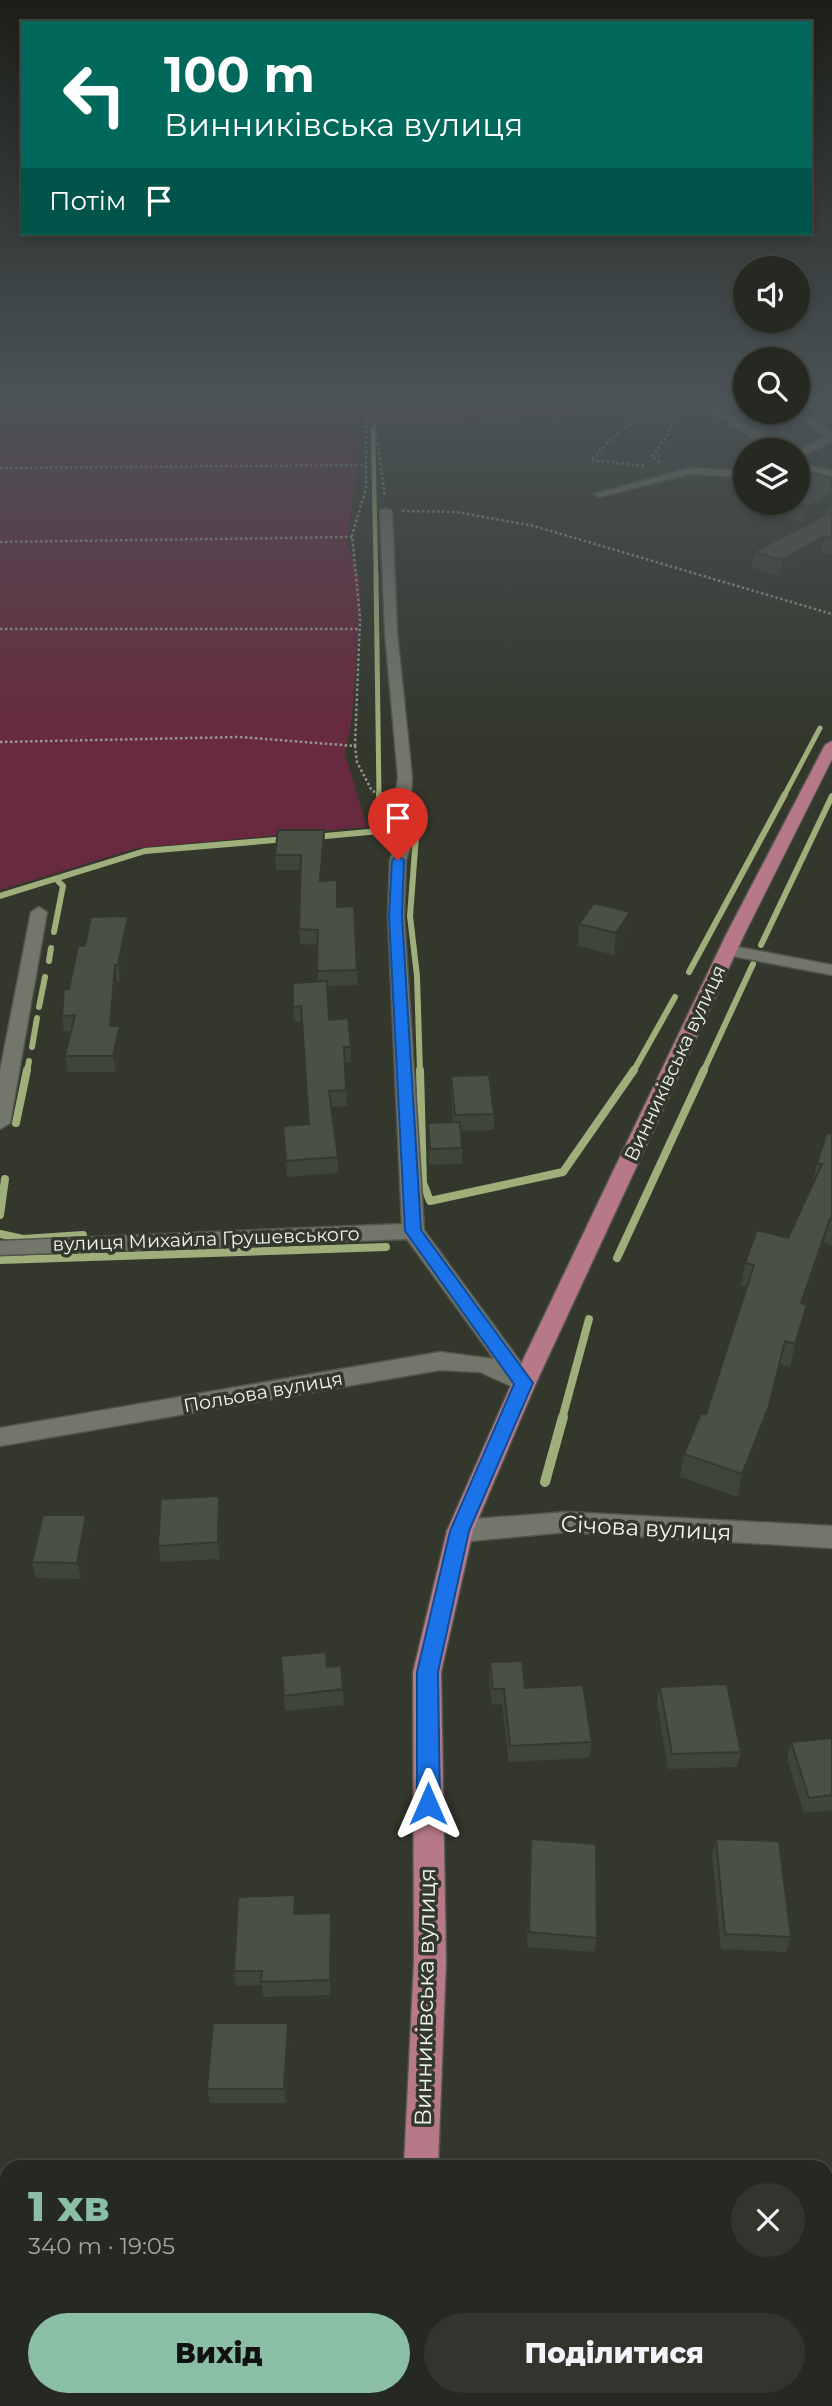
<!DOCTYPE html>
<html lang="uk">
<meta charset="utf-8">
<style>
body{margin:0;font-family:Montserrat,sans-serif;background:#32352e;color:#f1f3f6;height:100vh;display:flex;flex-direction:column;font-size:26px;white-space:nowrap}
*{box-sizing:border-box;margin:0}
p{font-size:23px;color:#a4a6a5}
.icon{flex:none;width:38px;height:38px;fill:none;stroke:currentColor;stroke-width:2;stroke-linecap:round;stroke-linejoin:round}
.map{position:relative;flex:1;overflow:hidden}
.sheet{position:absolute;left:0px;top:2160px;width:833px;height:247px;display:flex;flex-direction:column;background:#262921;border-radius:21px 21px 0 0;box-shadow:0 4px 10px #0003,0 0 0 2px #42453f}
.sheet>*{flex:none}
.hud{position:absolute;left:21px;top:21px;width:791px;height:214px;border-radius:0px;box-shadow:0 4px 10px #0003,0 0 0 2px #42453f;background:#00695c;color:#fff;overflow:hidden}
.buttons{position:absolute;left:733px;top:256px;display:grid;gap:14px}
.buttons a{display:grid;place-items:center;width:77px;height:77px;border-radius:50%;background:#262921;box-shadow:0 4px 10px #0003,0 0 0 2px #42453f;font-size:35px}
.pin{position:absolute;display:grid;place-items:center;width:60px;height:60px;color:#fff;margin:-72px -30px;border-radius:50% 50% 50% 0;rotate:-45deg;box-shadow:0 0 7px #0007}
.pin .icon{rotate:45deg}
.me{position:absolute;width:77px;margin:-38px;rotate:0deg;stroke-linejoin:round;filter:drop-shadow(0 0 5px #0008)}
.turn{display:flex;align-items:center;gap:24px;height:147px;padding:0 28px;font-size:32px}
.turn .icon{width:91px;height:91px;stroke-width:2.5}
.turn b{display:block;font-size:49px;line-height:60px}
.then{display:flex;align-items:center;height:66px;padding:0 28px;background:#0003;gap:14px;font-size:26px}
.round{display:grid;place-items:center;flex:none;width:74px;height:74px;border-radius:37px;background:#32352e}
.summary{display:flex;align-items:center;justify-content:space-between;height:119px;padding:0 28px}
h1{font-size:42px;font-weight:800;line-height:52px;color:#8abfa5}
.button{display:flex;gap:14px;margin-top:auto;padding:14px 28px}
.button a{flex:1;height:80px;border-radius:42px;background:#8abfa5;color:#111;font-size:28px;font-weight:800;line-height:80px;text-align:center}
.button a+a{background:#32352e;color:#f1f3f6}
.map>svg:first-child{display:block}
.green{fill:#682a3f}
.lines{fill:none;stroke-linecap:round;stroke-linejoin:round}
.stream-far4{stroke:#9faf7b;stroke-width:4.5}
.stream-far3{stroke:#9faf7b;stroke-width:5}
.stream-far2{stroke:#9faf7b;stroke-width:6}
.stream-far1{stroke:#9faf7b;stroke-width:8}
.stream{stroke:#9faf7b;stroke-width:10}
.minor-casing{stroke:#52554c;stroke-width:3}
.major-casing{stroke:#52554c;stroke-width:3}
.path{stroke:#93978e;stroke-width:2.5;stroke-dasharray:2.5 2.5;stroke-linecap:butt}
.minor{fill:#73776b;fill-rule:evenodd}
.major{fill:#b77988;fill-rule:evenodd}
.wall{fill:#40453a}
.shaded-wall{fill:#343830}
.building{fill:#4b5044;stroke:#343830;stroke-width:2}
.route{fill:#1a73e8;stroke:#114b97;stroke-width:2}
.labels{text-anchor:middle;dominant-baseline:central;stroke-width:7;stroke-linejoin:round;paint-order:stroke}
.street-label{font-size:19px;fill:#f0f3ec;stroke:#33372c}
.near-street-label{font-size:23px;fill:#f0f3ec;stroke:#33372c}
</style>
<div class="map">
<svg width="832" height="2406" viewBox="0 0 832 2406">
<rect width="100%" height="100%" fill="#33372c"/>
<path class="green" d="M0,402H623L560,419L356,422L355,484L347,542L361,584L352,717L345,754L367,827L137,848L0,890Z"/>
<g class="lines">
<path class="stream-far4" d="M373,428L376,577"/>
<g class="stream-far3">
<path d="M376,575L379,796"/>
<path d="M784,796L820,728"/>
</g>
<g class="stream-far2">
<path d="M416,836L410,916L417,976L420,1072"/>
<path d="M314,837L380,831L379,794"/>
<path d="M0,896L145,851L287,839"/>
<path d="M54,932L63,886L56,879"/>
<path d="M761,945L832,796"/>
<path d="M49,961L51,948"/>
<path d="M689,972L785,794"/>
<path d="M39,1007L45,977"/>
<path d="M32,1047L37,1018"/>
<path d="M27,1072L29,1061"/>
<path d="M633,1072L675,997"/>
<path d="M703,1072L753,964"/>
</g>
<g class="stream-far1">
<path d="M420,1070L423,1183L430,1201L563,1172L634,1070"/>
<path d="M16,1123L27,1070"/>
<path d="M0,1215L5,1179"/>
<path d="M0,1234L23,1239L83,1235"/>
<path d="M617,1258L704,1070"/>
<path d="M0,1260L386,1247"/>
<path d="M562,1419L589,1319"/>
</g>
<path class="stream" d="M545,1482L563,1417"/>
<defs>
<g id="minor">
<path d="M708,402L784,448L785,450H772L698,403Z"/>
<path d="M798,410L832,431V442L798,458V451L827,436L788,411Z"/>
<path d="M798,463L832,471V477L798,469Z"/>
<path d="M690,468L746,471V477L690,474L599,497L594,494Z"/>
<path d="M386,508L392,511L397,632L412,777L411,798L418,826L406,860L404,916L424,1230L536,1383L532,1389L524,1392L480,1372L440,1370L0,1446V1428L440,1352L494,1359L407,1239L0,1255V1241L402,1224L388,916L390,860L402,826L395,798L398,777L385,632L380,511Z"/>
<path d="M39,907L47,912L10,1123L0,1129V1071L31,912Z"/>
<path d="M728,945L832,965V975L722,954L719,950L722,946Z"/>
<path d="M567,1512L832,1526V1548L567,1532L460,1542L451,1538L447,1531L451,1524L460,1520Z"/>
</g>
<g id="major">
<path d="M832,741V759L744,935L536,1383L473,1531L441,1672L446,1961L438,2166H404L414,1961L413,1672L447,1531L512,1383L726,935L825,745Z"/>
<rect x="391" y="2399" width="38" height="7"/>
</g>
</defs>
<use href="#minor" class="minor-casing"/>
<use href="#major" class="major-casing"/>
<g class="path">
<path d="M348,402L374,419L385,497"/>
<path d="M550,402L557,422"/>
<path d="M0,409L323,404L352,407"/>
<path d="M644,466L591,460C618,432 631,413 673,420L668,435L652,457L662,464"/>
<path d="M0,468L366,465"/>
<path d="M402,511L456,512L534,526L832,614"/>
<path d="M0,542L352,537"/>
<path d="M0,629H360"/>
<path d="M0,742L240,737L355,746L357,762L372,791L385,794"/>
<path d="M355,746L360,618L352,535L366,489V414"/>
</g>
<use href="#minor" class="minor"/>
<use href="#major" class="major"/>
</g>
<g class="wall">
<path d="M718,402H746V411H798V402H832V423L826,424L809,414L807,427L767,432Z"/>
<path d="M832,478V553L830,554L822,552L779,576L752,568L754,552L822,516L823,512L804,522L734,502L736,488L746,483V502H798Z"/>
<path d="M325,845L322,880L338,907L357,970L358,985L328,986L329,1020L351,1047V1062L345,1063L347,1106L331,1107L338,1157V1173L287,1177L283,1126L309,1124L302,1022H294L293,1007L318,982V945L300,944L299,929L300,870H276L275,855Z"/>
<path d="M579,924L628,934L614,955L578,946Z"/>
<path d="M130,931L120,981H117L113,1026L122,1042L116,1072H68L65,1056L71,1031H64L62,1016L69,989Z"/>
<path d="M451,1076L494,1114V1130L461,1131L462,1148V1164L429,1165L428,1123L453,1122L451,1092Z"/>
<path d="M832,1134V1245L824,1242L804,1304L801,1328L790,1367L780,1364L764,1429L738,1497L680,1477L684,1454L706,1414L747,1287L741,1286L745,1263L788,1238L812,1185L817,1163Z"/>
<path d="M219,1496L221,1512L220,1559L161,1562L158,1546Z"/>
<path d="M86,1515L90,1532L81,1579L36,1578L32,1562Z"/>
<path d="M490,1662L525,1688L592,1742L589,1758L509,1762L502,1704L492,1705L489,1678Z"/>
<path d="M327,1667L343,1689L344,1705L285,1711L284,1696Z"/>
<path d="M660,1687L741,1752L737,1767L668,1769L657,1702Z"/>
<path d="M832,1738V1810L804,1813L787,1758L791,1742Z"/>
<path d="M531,1839L597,1938L594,1952L527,1947L530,1854Z"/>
<path d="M716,1839L791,1937L786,1952L721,1949L712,1854Z"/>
<path d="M296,1910V1914L332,1928L331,1995L263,1997L262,1985L236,1986L234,1971Z"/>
<path d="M290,2037L286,2103H210L207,2089Z"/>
</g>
<g class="shaded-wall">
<path d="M832,408V423L826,424L829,409Z"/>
<path d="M810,411L807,427L767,432L770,416Z"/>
<path d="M832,494V507L823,511V512L804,522L807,507Z"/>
<path d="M825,536L822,552L779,576L782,560Z"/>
<path d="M324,830L325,845L321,896L320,881Z"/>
<path d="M630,912L628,934L614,955L616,933Z"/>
<path d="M128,916L130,931L120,981L118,965Z"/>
<path d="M115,965L117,981L112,1042L110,1026Z"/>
<path d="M120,1026L122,1042L116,1072L113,1056Z"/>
<path d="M830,1219L824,1242L796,1326L801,1303Z"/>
<path d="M807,1305L801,1328L790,1367L795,1344Z"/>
<path d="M785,1341L764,1429L738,1497L742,1474Z"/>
<path d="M219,1496L221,1512L220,1559L218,1542Z"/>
<path d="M86,1515L90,1532L81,1579L77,1563Z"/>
<path d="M331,1913L332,1928L331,1995L330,1980Z"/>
<path d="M288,2023L290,2037L286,2103L284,2089Z"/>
</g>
<g class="building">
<path d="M817,402H832V408L829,409Z"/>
<path d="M798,403L810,411L770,416L761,411H798Z"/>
<path d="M798,469L832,478V494L807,507L791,502H798Z"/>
<path d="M746,483V490L736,488Z"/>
<path d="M832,506V538L825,536L782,560L754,552L829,513L823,511Z"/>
<path d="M278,830H324L320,881L337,880V907L354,906L357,970L317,971L318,930L299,929L301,855H275Z"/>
<path d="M594,903L630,912L616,933L579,924Z"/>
<path d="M128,916L118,965H115L110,1026H120L113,1056H65L75,1015L62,1016L64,989H69L78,946H85L91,917Z"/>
<path d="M327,981L329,1020L348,1018L351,1047H344L346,1090L329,1091L338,1157L286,1161L283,1126L309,1124L301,1006L293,1007V983Z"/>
<path d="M489,1075L494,1114L455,1115L451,1076Z"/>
<path d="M460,1122L462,1148L430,1149L428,1123Z"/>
<path d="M827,1133L832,1134V1220L830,1219L801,1303L807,1305L795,1344L785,1341L769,1406L742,1474L684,1454L701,1413L706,1414L754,1265L745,1263L757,1230L788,1238L822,1164L817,1163Z"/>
<path d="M219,1496L218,1542L158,1546L161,1499Z"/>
<path d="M43,1515H86L77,1563L32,1562Z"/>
<path d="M326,1652L327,1667L341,1666L343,1689L284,1696L281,1656Z"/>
<path d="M522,1661L525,1688L583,1685L592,1742L510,1746L504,1689H493L490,1662Z"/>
<path d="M727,1684L741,1752L672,1754L660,1687Z"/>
<path d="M832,1738V1795L809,1798L791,1742Z"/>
<path d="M531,1839L596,1844L597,1938L529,1932Z"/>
<path d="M716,1839L779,1841L791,1937L725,1934Z"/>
<path d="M295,1895L294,1914L331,1913L330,1980L261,1982L262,1971H234L238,1897Z"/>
<path d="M213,2023H288L284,2089H207Z"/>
<path d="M525,2158L559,2159V2166H525Z"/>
</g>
<linearGradient id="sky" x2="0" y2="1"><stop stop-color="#1c1e18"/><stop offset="0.54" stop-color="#4a5356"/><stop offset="1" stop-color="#4a5356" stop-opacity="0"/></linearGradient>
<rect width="832" height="739" fill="url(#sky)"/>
<path class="route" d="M398,856L404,860L402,916L421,1230L533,1383L469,1531L438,1672L440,1804L436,1811L428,1814L420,1811L417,1804V1672L450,1531L514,1384L405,1231L389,916L392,860Z"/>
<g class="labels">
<g class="street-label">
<text transform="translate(675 1063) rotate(-65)">Винниківська вулиця</text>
<text transform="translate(206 1239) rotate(-2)">вулиця Михайла Грушевського</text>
<text transform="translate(263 1392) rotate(-10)">Польова вулиця</text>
</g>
<g class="near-street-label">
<text transform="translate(646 1528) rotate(3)">Січова вулиця</text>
<text transform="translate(425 1997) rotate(-89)">Винниківська вулиця</text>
</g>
</g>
</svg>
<div class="buttons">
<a><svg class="icon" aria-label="sound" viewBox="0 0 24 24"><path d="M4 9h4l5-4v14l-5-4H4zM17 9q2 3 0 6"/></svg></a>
<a><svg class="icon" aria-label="search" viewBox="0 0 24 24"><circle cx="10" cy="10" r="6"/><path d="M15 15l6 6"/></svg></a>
<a><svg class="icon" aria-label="layers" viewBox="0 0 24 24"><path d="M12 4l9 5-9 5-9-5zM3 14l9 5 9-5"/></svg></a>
</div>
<div class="pin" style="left:398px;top:860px;background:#d93025"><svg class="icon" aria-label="arrive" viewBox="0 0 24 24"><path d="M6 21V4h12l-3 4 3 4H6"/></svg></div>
<svg class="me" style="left:428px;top:1804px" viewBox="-20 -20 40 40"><path d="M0-17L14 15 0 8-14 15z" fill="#1a73e8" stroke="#fff" stroke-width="4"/></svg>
<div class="hud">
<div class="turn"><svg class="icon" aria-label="left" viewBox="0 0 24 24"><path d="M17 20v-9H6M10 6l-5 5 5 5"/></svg><div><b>100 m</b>Винниківська вулиця</div></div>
<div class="then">Потім<svg class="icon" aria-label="arrive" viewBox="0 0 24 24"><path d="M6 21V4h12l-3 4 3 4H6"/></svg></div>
</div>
<section class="sheet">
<div class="summary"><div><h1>1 хв</h1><p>340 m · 19:05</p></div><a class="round"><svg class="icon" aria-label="close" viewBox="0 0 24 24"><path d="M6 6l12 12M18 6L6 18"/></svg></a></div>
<div class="button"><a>Вихід</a><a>Поділитися</a></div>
</section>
</div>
